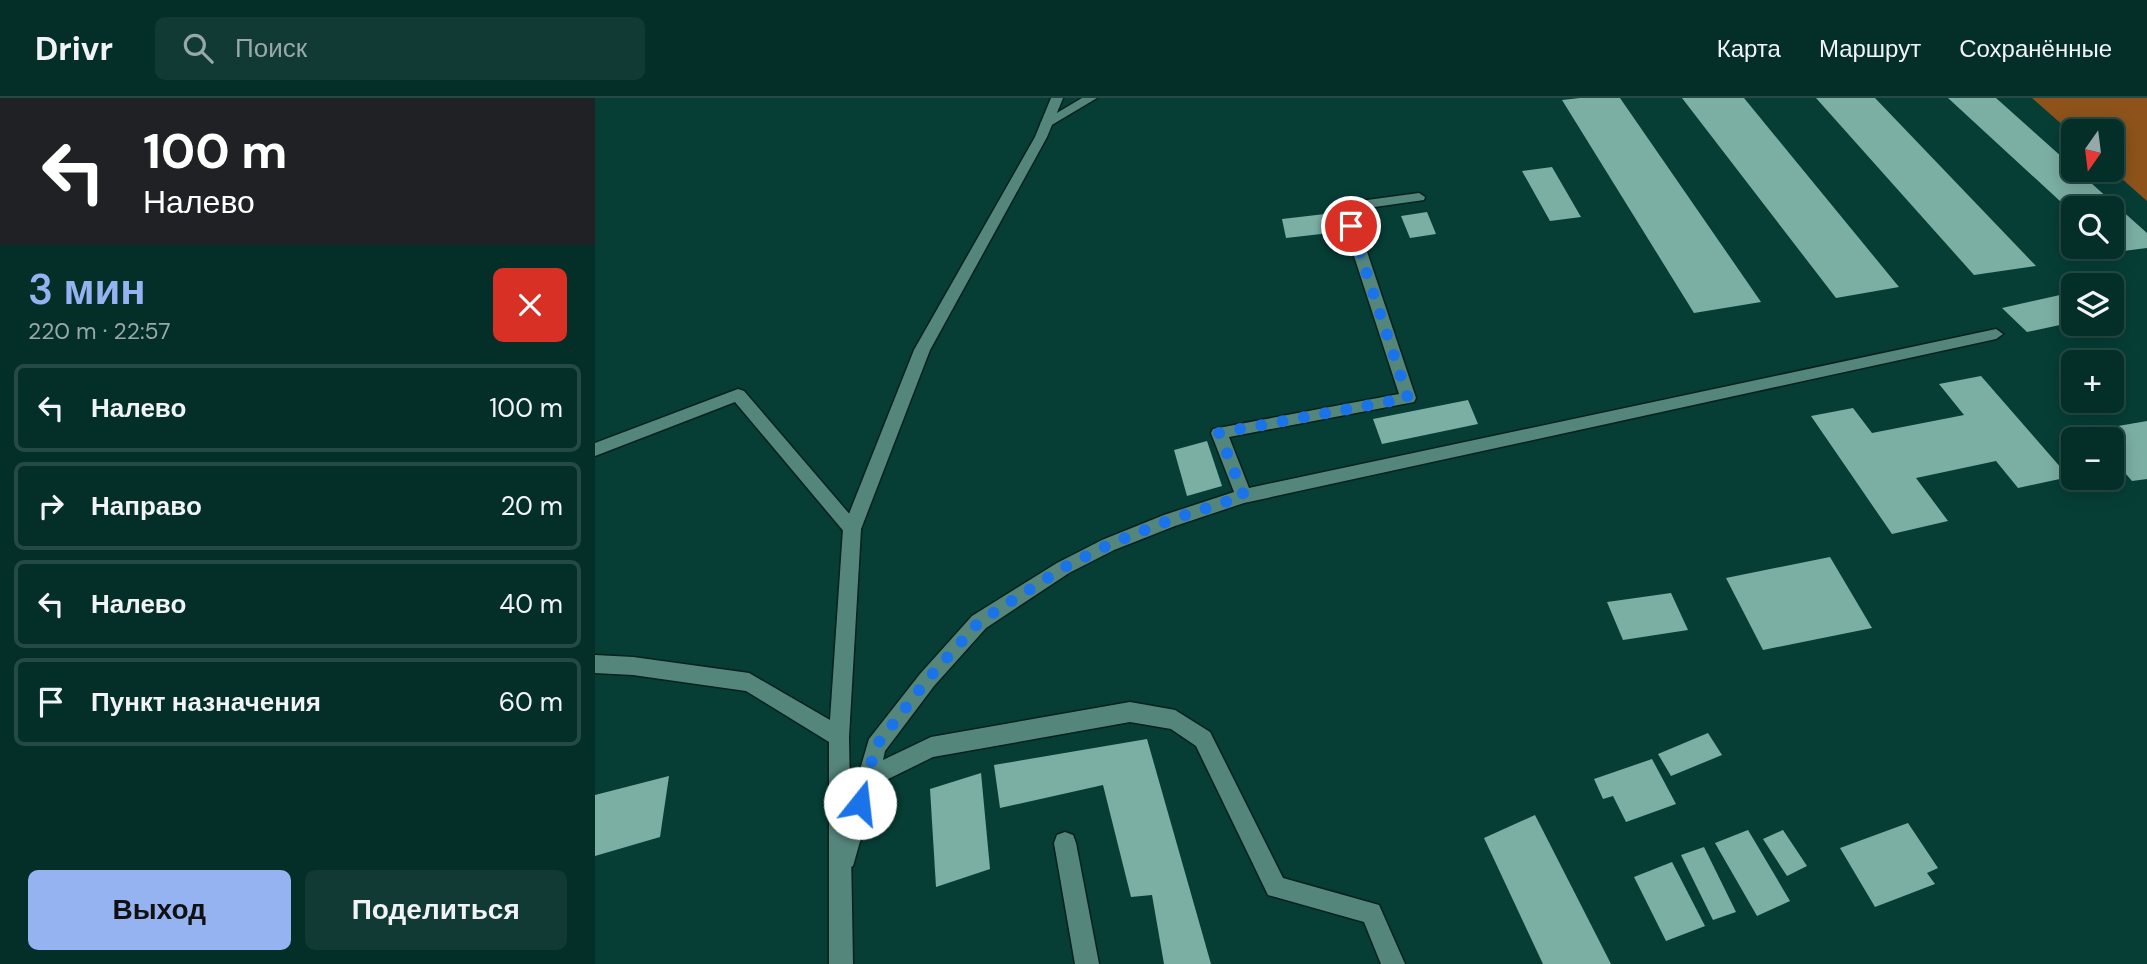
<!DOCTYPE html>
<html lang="ru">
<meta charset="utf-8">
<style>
body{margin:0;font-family:"DM Sans",sans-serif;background:#123a34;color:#f1f3f6;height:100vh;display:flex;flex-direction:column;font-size:26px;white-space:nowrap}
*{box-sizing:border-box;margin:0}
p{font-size:23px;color:#97a8a8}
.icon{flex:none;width:38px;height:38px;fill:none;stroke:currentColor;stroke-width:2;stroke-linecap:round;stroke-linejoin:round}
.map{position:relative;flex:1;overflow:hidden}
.side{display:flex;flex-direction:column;background:#042e28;width:595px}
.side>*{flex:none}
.banner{background:#202124;color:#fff;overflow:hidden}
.needle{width:46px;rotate:194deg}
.controls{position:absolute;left:1466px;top:21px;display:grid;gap:14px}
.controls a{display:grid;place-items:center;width:63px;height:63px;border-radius:10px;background:#042e28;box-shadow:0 4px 18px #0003,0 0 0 2px #254a45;font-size:35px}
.pin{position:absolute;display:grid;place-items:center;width:60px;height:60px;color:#fff;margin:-30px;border:4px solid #fff;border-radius:50%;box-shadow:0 2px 7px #0007}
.me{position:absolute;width:77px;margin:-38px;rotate:16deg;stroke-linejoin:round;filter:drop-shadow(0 0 5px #0008)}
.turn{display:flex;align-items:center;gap:24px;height:147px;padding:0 28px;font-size:32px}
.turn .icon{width:91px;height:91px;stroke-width:2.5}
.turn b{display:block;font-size:49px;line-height:60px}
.round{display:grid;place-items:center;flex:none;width:74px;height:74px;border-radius:10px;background:#123a34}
.summary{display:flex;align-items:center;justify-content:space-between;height:119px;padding:0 28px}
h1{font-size:42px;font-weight:600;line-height:52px;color:#95b2f1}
.primary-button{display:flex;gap:14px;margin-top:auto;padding:14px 28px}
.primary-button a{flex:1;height:80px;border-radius:10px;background:#95b2f1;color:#111;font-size:28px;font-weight:600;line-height:80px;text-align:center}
.primary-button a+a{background:#123a34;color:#f1f3f6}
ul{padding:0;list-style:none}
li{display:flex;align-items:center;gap:21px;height:88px;margin:0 14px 10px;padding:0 14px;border:4px solid #254a45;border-radius:10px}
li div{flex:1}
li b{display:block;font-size:26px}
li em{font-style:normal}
header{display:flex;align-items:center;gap:42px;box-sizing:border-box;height:98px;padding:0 35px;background:#042e28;border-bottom:2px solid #254a45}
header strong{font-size:33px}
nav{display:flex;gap:38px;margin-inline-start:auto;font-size:24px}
.search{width:490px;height:63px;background:#123a34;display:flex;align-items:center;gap:18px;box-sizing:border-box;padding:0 24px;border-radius:10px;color:#97a8a8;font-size:26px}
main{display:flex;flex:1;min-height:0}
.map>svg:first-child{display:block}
.forest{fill:#8d531b}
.building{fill:#7cafa4}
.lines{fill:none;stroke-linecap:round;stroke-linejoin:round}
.lane-casing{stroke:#07211d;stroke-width:3}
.street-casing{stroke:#07211d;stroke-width:3}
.lane{fill:#55867c;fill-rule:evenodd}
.street{fill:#55867c;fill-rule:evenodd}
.route{stroke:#1a73e8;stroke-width:12;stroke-dasharray:0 21.6}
</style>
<header>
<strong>Drivr</strong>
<div class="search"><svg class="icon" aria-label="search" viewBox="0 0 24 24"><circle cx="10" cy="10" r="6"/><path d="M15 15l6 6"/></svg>Поиск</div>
<nav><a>Карта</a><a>Маршрут</a><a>Сохранённые</a></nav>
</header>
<main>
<section class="side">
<div class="banner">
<div class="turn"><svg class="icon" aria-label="left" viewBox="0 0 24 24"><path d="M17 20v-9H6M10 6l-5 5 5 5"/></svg><div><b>100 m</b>Налево</div></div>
</div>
<div class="summary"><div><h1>3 мин</h1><p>220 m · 22:57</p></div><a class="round" style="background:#d93025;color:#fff"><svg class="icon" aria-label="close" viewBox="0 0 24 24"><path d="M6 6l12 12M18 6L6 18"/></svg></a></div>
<ul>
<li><svg class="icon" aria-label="left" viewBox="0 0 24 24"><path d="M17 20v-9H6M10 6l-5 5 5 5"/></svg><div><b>Налево</b></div><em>100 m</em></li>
<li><svg class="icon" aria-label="right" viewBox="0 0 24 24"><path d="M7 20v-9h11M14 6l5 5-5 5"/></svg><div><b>Направо</b></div><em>20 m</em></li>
<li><svg class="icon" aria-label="left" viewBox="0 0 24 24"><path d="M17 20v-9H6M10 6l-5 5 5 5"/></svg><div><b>Налево</b></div><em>40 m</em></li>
<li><svg class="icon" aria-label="arrive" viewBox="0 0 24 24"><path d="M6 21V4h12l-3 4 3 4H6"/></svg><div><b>Пункт назначения</b></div><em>60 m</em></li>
</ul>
<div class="primary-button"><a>Выход</a><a>Поделиться</a></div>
</section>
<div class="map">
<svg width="1552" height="866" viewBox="0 0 1552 866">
<rect width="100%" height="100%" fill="#063e35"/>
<path class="forest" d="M1437,0H1552V103L1517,72V33H1479V37Z"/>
<g class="building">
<path d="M985,0H1025L1166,204L1099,215L967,2Z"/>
<path d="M1087,0H1149L1304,189L1241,200Z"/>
<path d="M1221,0H1280L1441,168L1379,177Z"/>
<path d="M1353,0H1401L1552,135V150L1520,154L1514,149H1517V110H1479V116Z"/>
<path d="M957,69L986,119L955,123L927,73Z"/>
<path d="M832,114L841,136L815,140L806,118Z"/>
<path d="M730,116L735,135L691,140L687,121Z"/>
<path d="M1465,197L1479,209V224L1432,234L1407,210Z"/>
<path d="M1386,278L1474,379L1423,390L1401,363L1321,380L1353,423L1297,436L1216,318L1258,310L1277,335L1369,317L1344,286Z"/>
<path d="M873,302L883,326L787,346L778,321Z"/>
<path d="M1552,323V381L1537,383L1517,360V341H1501L1494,333Z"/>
<path d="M612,343L627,388L592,398L579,352Z"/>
<path d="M1235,459L1277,530L1168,552L1131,480Z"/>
<path d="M1076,495L1093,532L1028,542L1012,504Z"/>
<path d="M1113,635L1127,657L1076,678L1063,656Z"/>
<path d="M552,641L616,866H569L557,797L536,799L508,687L405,710L399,667Z"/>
<path d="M1057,661L1081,706L1031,724L1018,698L1008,701L999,681Z"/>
<path d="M386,675L395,771L341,789L335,691Z"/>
<path d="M74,678L65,739L0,758V697Z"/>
<path d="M940,717L1016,866H948L889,740Z"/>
<path d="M1313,725L1343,770L1332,775L1340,786L1280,809L1245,750Z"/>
<path d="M1153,732L1195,803L1162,818L1120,745Z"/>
<path d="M1188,732L1212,768L1192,778L1168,741Z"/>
<path d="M1109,749L1141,814L1118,822L1086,757Z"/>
<path d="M1077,764L1110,828L1071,843L1039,779Z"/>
</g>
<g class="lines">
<defs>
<g id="lane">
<path d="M487,0H502L455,28L445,25Z"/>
<path d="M824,95L830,99L829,102L758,112L821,300L819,304L634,339L654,390L1401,231L1408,236L1401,241L649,405L580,428L519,452L474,475L391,530L339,588L290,653L288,662L336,639L535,604L580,612L615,634L688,780L784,807L810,866H786L769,824L673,797L601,648L576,631L535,624L338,659L281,687L258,768L250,771L242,768L239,760L274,641L325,576L377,518L462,465L507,442L569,417L639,394L616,335L618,331L804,296L743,109L750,105Z"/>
<path d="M143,291L149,293L263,426L266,431L263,436L257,438L251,436L140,304L0,358V345Z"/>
<path d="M470,734L478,737L481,745L504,866H480L459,745L462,737Z"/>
</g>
<path id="street" d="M456,0H468L452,39L335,252L266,431L254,639L258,866H234V644L151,593L38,577L0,575V557L38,559L154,575L235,622L248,431L319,252L440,39Z"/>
</defs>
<use href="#lane" class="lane-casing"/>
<use href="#street" class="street-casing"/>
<use href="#lane" class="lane"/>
<use href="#street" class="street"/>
</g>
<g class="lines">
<path class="route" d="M265,705L281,648L332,582L384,524L468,470L513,447L575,422L649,398L624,335L813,300L756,128"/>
</g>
</svg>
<div class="controls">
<a><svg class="needle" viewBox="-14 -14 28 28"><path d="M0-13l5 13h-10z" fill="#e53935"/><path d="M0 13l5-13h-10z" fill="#97a8a8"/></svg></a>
<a><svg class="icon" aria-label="search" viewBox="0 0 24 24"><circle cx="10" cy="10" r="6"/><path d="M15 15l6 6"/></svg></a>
<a><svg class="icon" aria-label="layers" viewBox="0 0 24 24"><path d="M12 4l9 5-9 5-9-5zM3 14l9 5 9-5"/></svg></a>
<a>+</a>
<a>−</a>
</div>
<div class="pin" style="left:756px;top:128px;background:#d93025"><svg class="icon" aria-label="arrive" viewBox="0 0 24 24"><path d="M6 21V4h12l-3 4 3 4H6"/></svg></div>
<svg class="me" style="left:265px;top:705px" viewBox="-20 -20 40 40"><circle r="19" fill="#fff"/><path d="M0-13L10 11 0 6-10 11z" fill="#1a73e8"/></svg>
</div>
</main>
